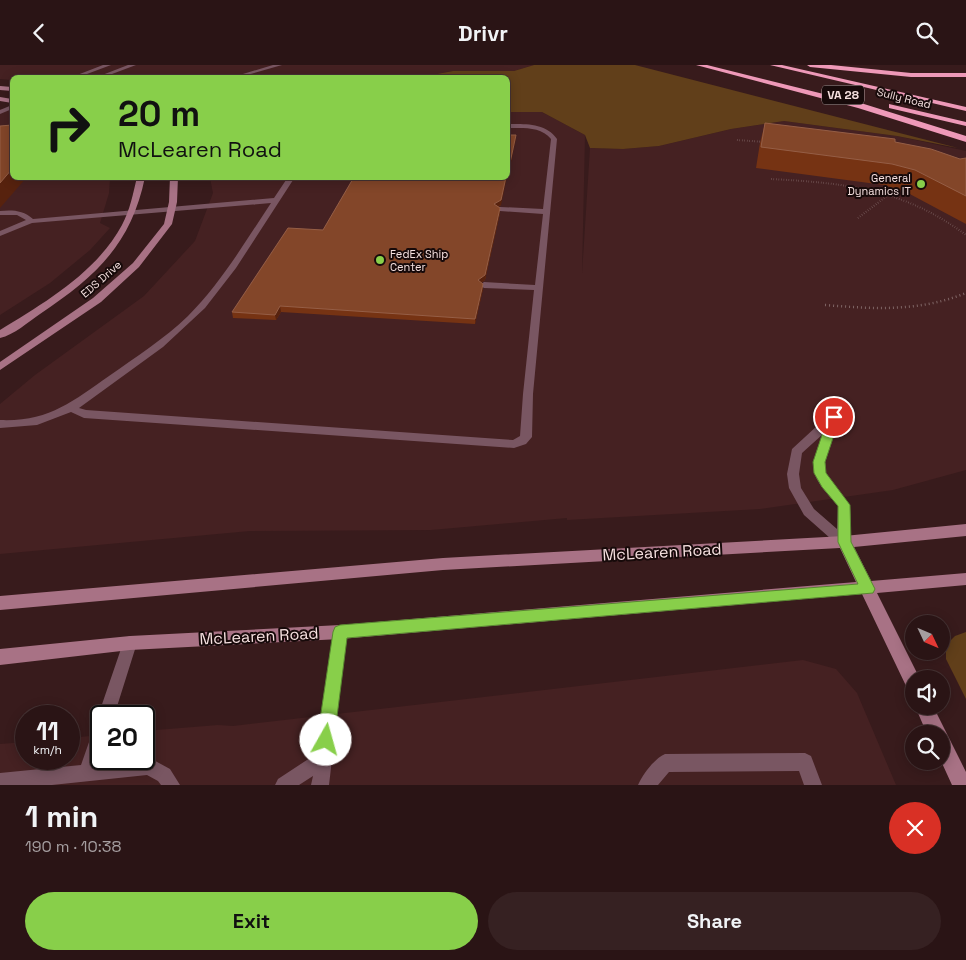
<!DOCTYPE html>
<meta charset="utf-8">
<style>
body{margin:0;font-family:"Space Grotesk",sans-serif;background:#362122;color:#f1f3f6;height:100vh;display:flex;flex-direction:column;font-size:19px;white-space:nowrap}
*{box-sizing:border-box;margin:0}
p{font-size:16px;color:#a59ea0}
.icon{flex:none;width:28px;height:28px;fill:none;stroke:currentColor;stroke-width:2;stroke-linecap:round;stroke-linejoin:round}
.map{position:relative;height:720px;overflow:hidden}
.drawer{display:flex;flex-direction:column;background:#2a1415;flex:1}
.drawer>*{flex:none}
.guide{position:absolute;left:10px;top:10px;width:500px;height:105px;border-radius:8px;box-shadow:0 2px 12px #0003,0 0 0 1px #463334;background:#88cf4a;color:#111;overflow:hidden}
.needle{width:32px;rotate:134deg}
.fabs{position:absolute;left:905px;top:550px;display:grid;gap:10px}
.fabs a{display:grid;place-items:center;width:45px;height:45px;border-radius:50%;background:#2a1415;box-shadow:0 2px 12px #0003,0 0 0 1px #463334;font-size:25px}
.speed{position:absolute;left:15px;top:640px;display:flex;gap:10px;font-size:25px;font-weight:700;text-align:center}
.speed>*{display:grid;place-content:center;width:65px;height:65px;border-radius:50%;background:#2a1415;box-shadow:0 2px 12px #0003,0 0 0 1px #463334;line-height:1}
.speed small{font-size:12px;font-weight:400}
.speed .limit{border:2px solid #111;border-radius:8px;background:#fff;color:#111}
.pin{position:absolute;display:grid;place-items:center;width:42px;height:42px;color:#fff;margin:-21px;border:2px solid #fff;border-radius:50%;box-shadow:0 1px 5px #0007}
.me{position:absolute;width:55px;margin:-28px;rotate:7deg;stroke-linejoin:round;filter:drop-shadow(0 0 4px #0008)}
.turn{display:flex;align-items:center;gap:18px;height:105px;padding:0 25px;font-size:22px}
.turn .icon{width:65px;height:65px;stroke-width:2.5}
.turn b{display:block;font-size:35px;line-height:42px}
.round{display:grid;place-items:center;flex:none;width:52px;height:52px;border-radius:26px;background:#362122}
.head{display:flex;align-items:center;justify-content:space-between;height:85px;padding:0 25px}
h1{font-size:30px;font-weight:700;line-height:38px}
.primary-button{display:flex;gap:10px;margin-top:auto;padding:10px 25px}
.primary-button a{flex:1;height:58px;border-radius:30px;background:#88cf4a;color:#111;font-size:20px;font-weight:700;line-height:58px;text-align:center}
.primary-button a+a{background:#362122;color:#f1f3f6}
header{display:flex;justify-content:space-between;align-items:center;height:65px;padding:0 25px;background:#2a1415;font-size:22px;font-weight:700}
.map>svg:first-child{display:block}
.built{fill:#452122}
.green{fill:#613f1a}
.lines{fill:none;stroke-linecap:round;stroke-linejoin:round}
.path-far1{stroke:#7f6565;stroke-width:2;stroke-dasharray:0.5 2;stroke-linecap:butt}
.path{stroke:#7f6565;stroke-width:2.5;stroke-dasharray:1 3;stroke-linecap:butt}
.lane{fill:#795662;fill-rule:evenodd}
.street{fill:#795662;fill-rule:evenodd}
.secondary{fill:#a87285;fill-rule:evenodd}
.highway{fill:#ee99b8;fill-rule:evenodd}
.wall{fill:#763313}
.shaded-wall{fill:#57220e}
.building{fill:#834629;stroke:#955e46}
.route{fill:#88cf4a;stroke:#588730}
.poi-dot{fill:#88cf4a;stroke:#170a0a;stroke-width:2}
.labels{text-anchor:middle;dominant-baseline:central;stroke-width:4;stroke-linejoin:round;paint-order:stroke}
.far-street-label{font-size:11px;fill:#f6e1e0;stroke:#170a0a}
.far-poi-label{font-size:11px;fill:#f6e1e0;stroke:#170a0a;text-anchor:end}
.shield{fill:#170a0a;stroke:#b3a0a0;stroke-width:1}
.shield-label{font-size:12px;font-weight:bold;fill:#f6e1e0}
.near-street-label{font-size:16px;fill:#f6e1e0;stroke:#170a0a}
</style>
<header><svg class="icon" aria-label="back" viewBox="0 0 24 24"><path d="M15 5l-7 7 7 7"/></svg>Drivr<svg class="icon" aria-label="search" viewBox="0 0 24 24"><circle cx="10" cy="10" r="6"/><path d="M15 15l6 6"/></svg></header>
<div class="map">
<svg width="966" height="720" viewBox="0 0 966 720">
<rect width="100%" height="100%" fill="#381b1c"/>
<g class="built">
<path d="M0,0H534L514,6H453L421,12H12V15L0,14Z"/>
<path d="M0,44L12,45V112L110,113L109,128L100,158L110,163L90,185L50,218L0,250Z"/>
<path d="M508,47H542L585,70L582,209L590,83L623,84L659,81L731,64L784,56L897,71L966,86V405L893,425L760,444L567,455V453L431,465L250,466L0,489V339L35,310L144,231L195,176L213,128L210,113L508,112Z"/>
<path d="M803,595L836,604L857,628L896,720H0V679L26,677V694H69V673L101,670V694H144V666L218,660L233,661Z"/>
</g>
<g class="green">
<path d="M534,0H635L958,83L897,71L784,56L731,64L659,81L623,84L590,83L585,70L542,47H508V12H421L453,6H514Z"/>
<path d="M966,567V634L946,594V580L955,571Z"/>
</g>
<g class="lines">
<g class="path-far1">
<path d="M737,75L765,77"/>
<path d="M771,114C846,118 904,124 966,170"/>
<path d="M858,153L896,124"/>
</g>
<path class="path" d="M825,240C874,244 919,247 966,228"/>
<g class="lane">
<path d="M273,0H282L240,12H233Z"/>
<path d="M12,40V44L0,49V45Z"/>
<path d="M508,59C526,59 546,58 557,74L533,329L532,372L526,379L514,383L84,353L71,347L37,360L0,363V355C48,357 72,337 109,311C136,292 164,274 188,251C221,218 245,177 271,138L32,158L0,171V166L26,155L17,150H0V146C12,145 23,145 33,154L274,133L288,112H295L236,203L205,243L163,282L79,343L86,345L513,375L520,371L523,329L534,225L484,223L480,220L484,217L535,220L543,149L500,146L496,144L500,142L543,144L551,74C541,61 522,63 508,63Z"/>
<path d="M834,348L840,352L825,397L826,408L830,416L850,440L851,477L849,481L844,482L839,481L804,450L789,423L787,409L792,384L830,349ZM823,369C809,409 810,409 838,441L837,464L814,444L801,423L799,409L802,388Z"/>
<path d="M340,560L345,562L347,567L329,720H311L313,711L299,720H275L278,714L316,689L333,567L335,562Z"/>
<path d="M130,571L135,573L137,578L114,651H101V657L98,651L123,578L125,573Z"/>
<path d="M101,658V691L99,698L148,692L170,704L180,720H161L158,716L147,710L52,720H0V708L81,700L95,660Z"/>
<path d="M805,688L811,691L822,720H804L799,706L669,707L658,720H638C643,709 654,694 665,689Z"/>
</g>
<g class="street">
<path d="M103,0H111L79,12H72Z"/>
<path d="M128,0H136L104,12H97Z"/>
</g>
<g class="secondary">
<path d="M0,21L12,22V26L0,25Z"/>
<path d="M0,32L12,34V38L0,36Z"/>
<path d="M137,112H145C131,180 95,212 40,249C28,257 14,270 0,273V265C44,238 96,208 122,160C130,145 133,129 137,112Z"/>
<path d="M170,112H178L177,137L172,159L139,202L101,237L0,305V297L93,233L133,198L164,159L169,137Z"/>
<path d="M966,459V471L854,482L871,516L966,508V520L877,528L920,614H914V627L908,625L862,529L340,574L130,585L0,600V584L130,571L340,560L856,517L840,483L443,505L0,545V531L443,493L844,471Z"/>
<path d="M915,641H933L966,707V720H952L941,696V669H927Z"/>
</g>
<g class="highway">
<path d="M696,0H707L864,39L966,71V77L858,43Z"/>
<path d="M770,0H782L966,42V46Z"/>
<path d="M807,0H831L911,8H966V12H911L810,2Z"/>
<path d="M889,39L966,57V61L889,43Z"/>
</g>
</g>
<g class="wall">
<path d="M765,58L895,77L960,94L966,93V159L906,127L884,120L756,103L760,78Z"/>
<path d="M501,140L498,142L500,143V148L485,215L481,218L483,224L475,259L281,247L276,255L233,253L232,247L323,165Z"/>
</g>
<g class="shaded-wall">
<path d="M516,70V74L508,111V107Z"/>
<path d="M12,104V112H27L0,143V118Z"/>
<path d="M506,112H507L501,140L494,143V139Z"/>
<path d="M500,143V148L485,215L478,220V215Z"/>
<path d="M483,219V224L475,259V254Z"/>
<path d="M280,241L281,247L276,255L275,250Z"/>
</g>
<g class="building">
<path d="M765,58L895,74V77L931,84L960,94L966,93V131L915,105L892,99L761,82Z"/>
<path d="M12,60V104L0,118V61Z"/>
<path d="M508,70H516L508,107Z"/>
<path d="M354,112H506L501,135L494,139L500,143L485,210L478,215L483,219L475,254L280,241L275,250L232,247L288,163L323,165Z"/>
</g>
<path class="route" d="M834,348L840,352L825,397L826,408L850,440L851,477L875,524L873,528L347,573L334,675L332,681L326,683L320,681L317,675L333,567L335,562L340,560L858,519L838,477V441L822,422L814,408L813,397L828,352Z"/>
<g class="poi-dot">
<circle cx="921" cy="119" r="5"/>
<circle cx="380" cy="195" r="5"/>
</g>
<g class="labels">
<g class="far-street-label">
<text transform="translate(904 33) rotate(14)">Sully Road</text>
<text transform="translate(101 214) rotate(-41)">EDS Drive</text>
</g>
<g class="far-poi-label">
<text x="911" y="113">General<tspan x="911" dy="13">Dynamics IT</tspan></text>
<text x="390" y="189" text-anchor="start">FedEx Ship<tspan x="390" dy="13">Center</tspan></text>
</g>
<rect class="shield" x="822" y="20.5" width="42" height="19" rx="4"/>
<g class="shield-label">
<text x="843" y="30">VA 28</text>
</g>
<g class="near-street-label">
<text transform="translate(662 487) rotate(-3)">McLearen Road</text>
<text transform="translate(259 571) rotate(-3)">McLearen Road</text>
</g>
</g>
</svg>
<div class="fabs">
<a><svg class="needle" viewBox="-14 -14 28 28"><path d="M0-13l5 13h-10z" fill="#e53935"/><path d="M0 13l5-13h-10z" fill="#a59ea0"/></svg></a>
<a><svg class="icon" aria-label="sound" viewBox="0 0 24 24"><path d="M4 9h4l5-4v14l-5-4H4zM17 9q2 3 0 6"/></svg></a>
<a><svg class="icon" aria-label="search" viewBox="0 0 24 24"><circle cx="10" cy="10" r="6"/><path d="M15 15l6 6"/></svg></a>
</div>
<div class="speed"><div>11<small>km/h</small></div><div class="limit">20</div></div>
<div class="pin" style="left:834px;top:352px;background:#d93025"><svg class="icon" aria-label="arrive" viewBox="0 0 24 24"><path d="M6 21V4h12l-3 4 3 4H6"/></svg></div>
<svg class="me" style="left:326px;top:675px" viewBox="-20 -20 40 40"><circle r="19" fill="#fff"/><path d="M0-13L10 11 0 6-10 11z" fill="#88cf4a"/></svg>
<div class="guide">
<div class="turn"><svg class="icon" aria-label="right" viewBox="0 0 24 24"><path d="M7 20v-9h11M14 6l5 5-5 5"/></svg><div><b>20 m</b>McLearen Road</div></div>
</div>
</div>
<section class="drawer">
<div class="head"><div><h1>1 min</h1><p>190 m · 10:38</p></div><a class="round" style="background:#d93025;color:#fff"><svg class="icon" aria-label="close" viewBox="0 0 24 24"><path d="M6 6l12 12M18 6L6 18"/></svg></a></div>
<div class="primary-button"><a>Exit</a><a>Share</a></div>
</section>
